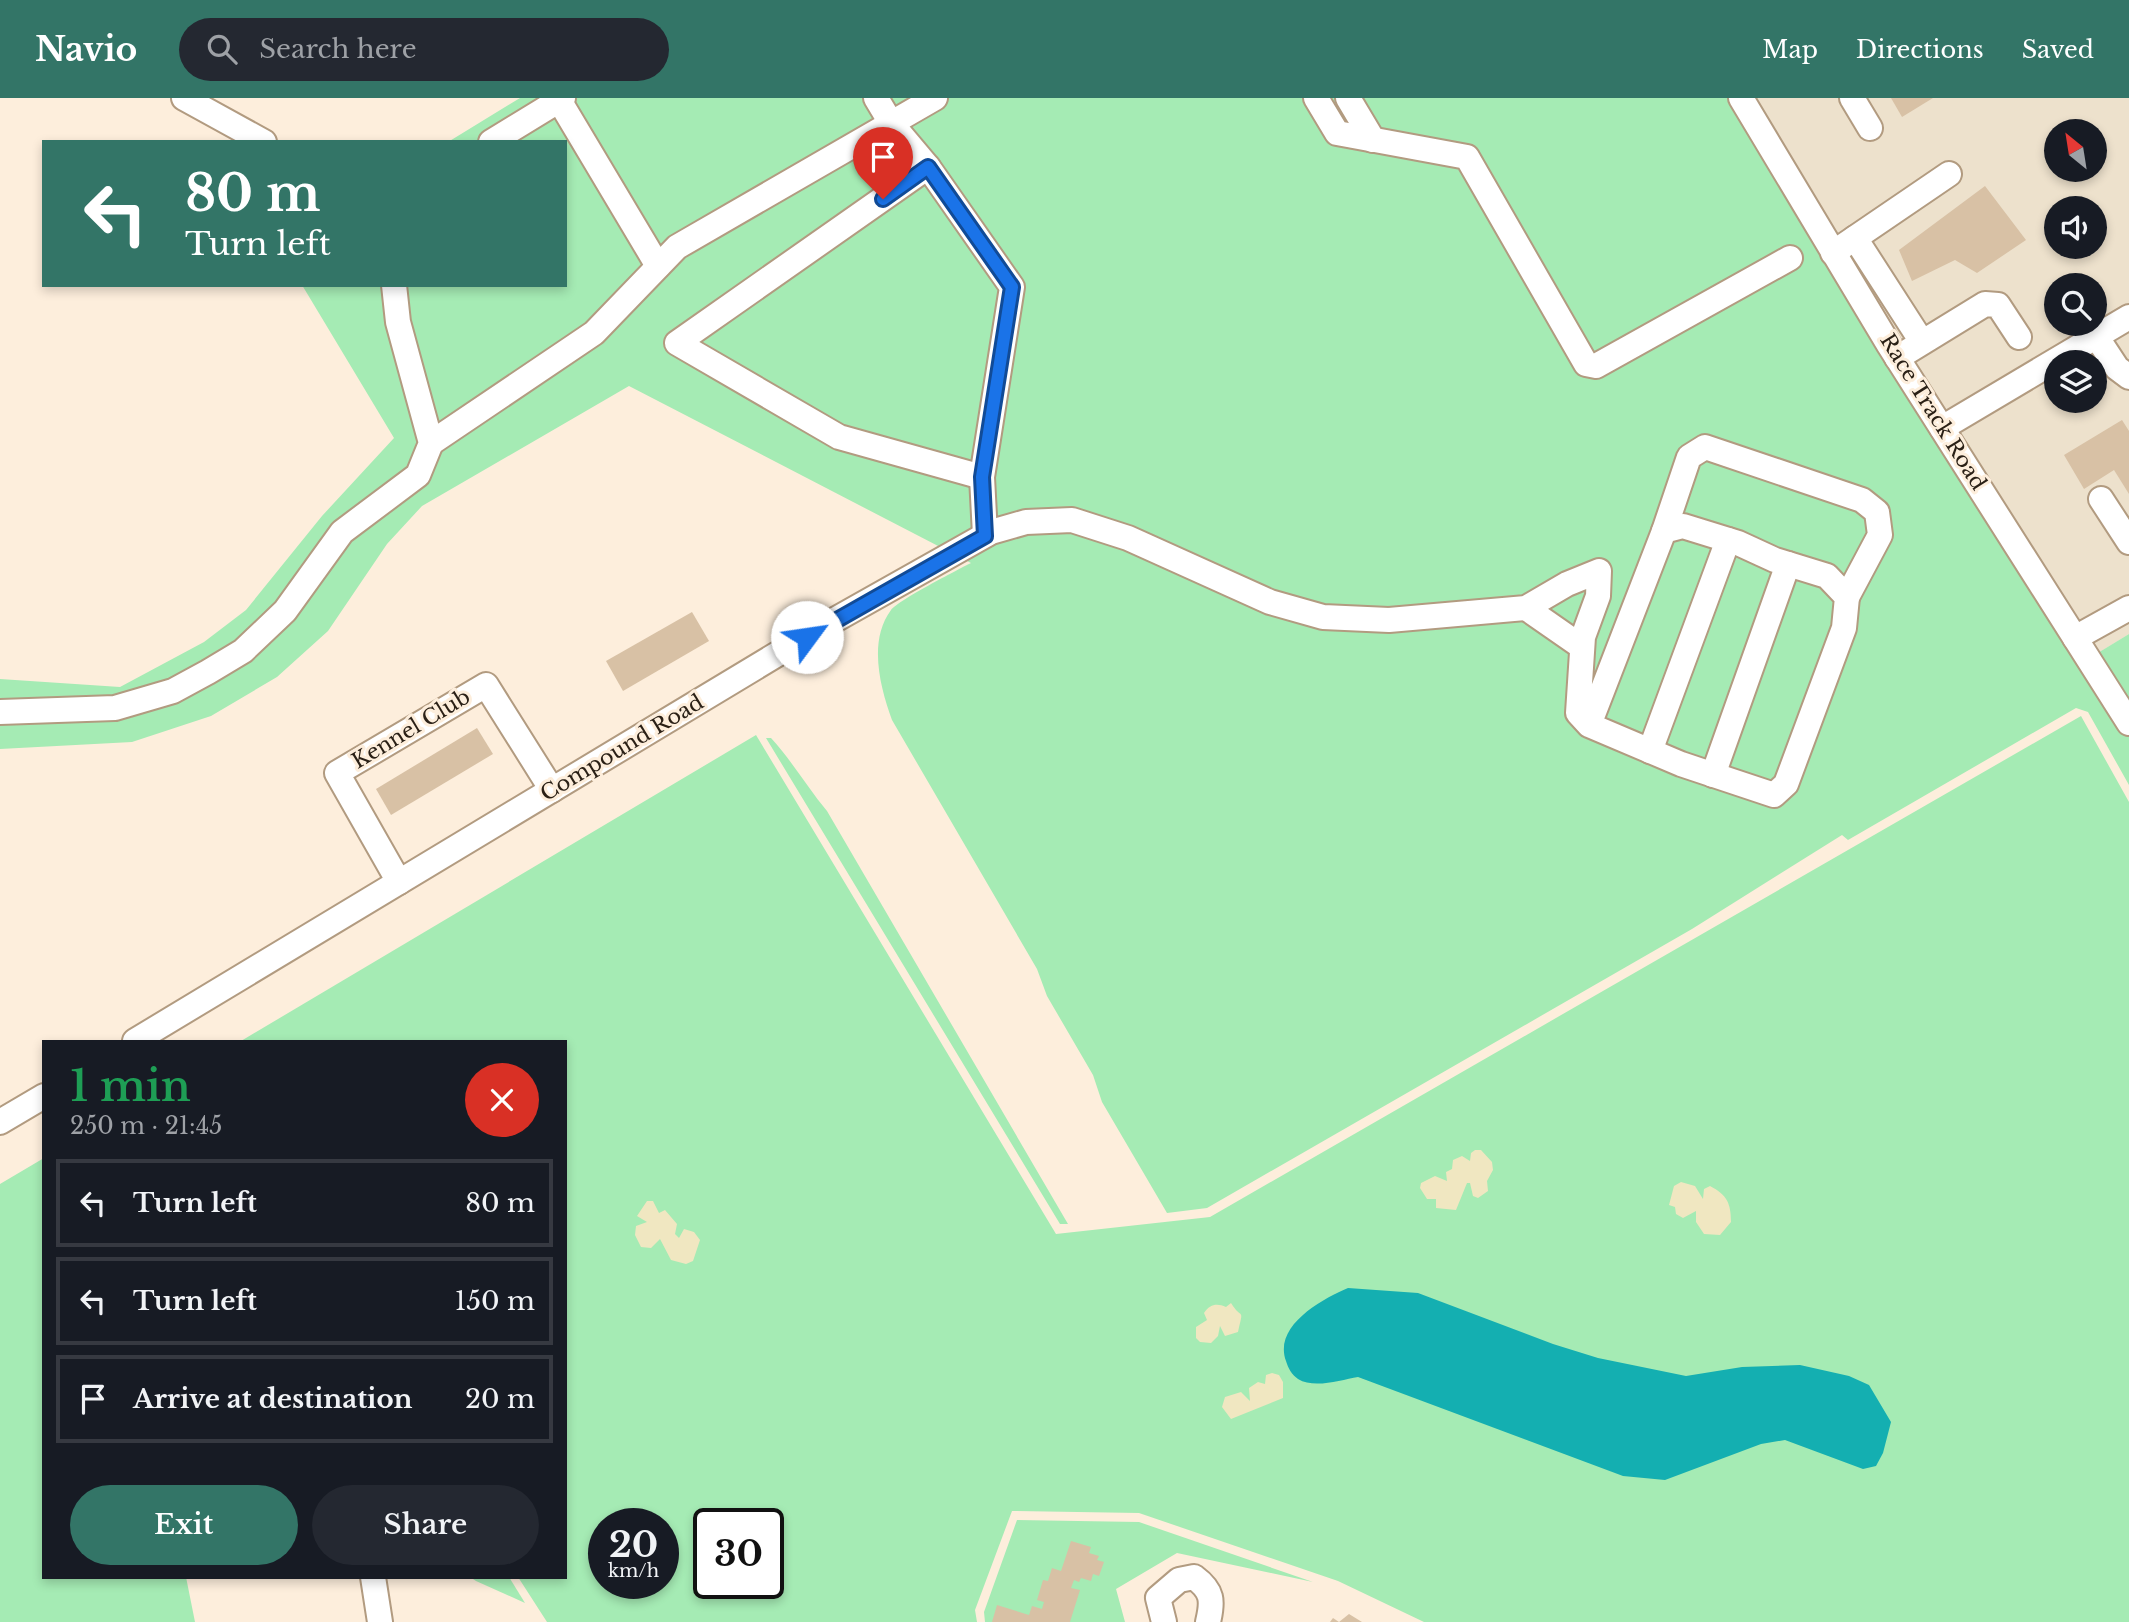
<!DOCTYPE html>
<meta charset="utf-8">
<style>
body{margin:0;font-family:"Libre Baskerville",serif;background:#242831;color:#f1f3f6;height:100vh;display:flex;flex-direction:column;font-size:26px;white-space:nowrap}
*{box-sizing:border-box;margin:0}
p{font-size:23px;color:#9ea1a6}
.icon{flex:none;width:38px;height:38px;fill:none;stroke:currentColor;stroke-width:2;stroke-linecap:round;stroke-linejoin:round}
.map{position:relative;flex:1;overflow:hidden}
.sheet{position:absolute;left:42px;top:942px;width:525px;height:539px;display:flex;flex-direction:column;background:#171b24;border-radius:0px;box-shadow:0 4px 10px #0003}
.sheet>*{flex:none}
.guide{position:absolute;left:42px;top:42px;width:525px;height:147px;border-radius:0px;box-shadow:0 4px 10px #0003;background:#337567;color:#fff;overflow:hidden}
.needle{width:46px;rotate:330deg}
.buttons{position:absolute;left:2044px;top:21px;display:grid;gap:14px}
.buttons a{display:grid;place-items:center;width:63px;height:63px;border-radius:50%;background:#171b24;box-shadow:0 4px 10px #0003;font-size:35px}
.speed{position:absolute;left:588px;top:1410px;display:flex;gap:14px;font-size:35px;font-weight:700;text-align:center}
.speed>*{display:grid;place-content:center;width:91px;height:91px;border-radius:50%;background:#171b24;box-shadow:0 4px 10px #0003;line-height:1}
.speed small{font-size:18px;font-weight:400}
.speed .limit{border:4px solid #111;border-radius:10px;background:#fff;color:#111}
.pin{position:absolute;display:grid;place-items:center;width:60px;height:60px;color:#fff;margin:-72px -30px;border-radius:50% 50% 50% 0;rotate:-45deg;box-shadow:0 0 7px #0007}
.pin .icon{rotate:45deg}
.me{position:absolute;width:77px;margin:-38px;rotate:59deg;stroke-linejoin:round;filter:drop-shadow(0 0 5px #0008)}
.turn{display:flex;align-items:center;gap:24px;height:147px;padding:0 28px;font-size:32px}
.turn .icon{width:91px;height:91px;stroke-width:2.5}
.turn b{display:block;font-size:49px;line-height:60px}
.round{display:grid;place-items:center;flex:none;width:74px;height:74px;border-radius:37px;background:#242831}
.head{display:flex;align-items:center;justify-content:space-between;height:119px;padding:0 28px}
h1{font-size:42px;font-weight:600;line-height:52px;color:#1e9e55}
.cta{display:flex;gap:14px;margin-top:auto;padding:14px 28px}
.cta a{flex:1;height:80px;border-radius:42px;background:#337567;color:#fff;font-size:28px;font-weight:600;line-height:80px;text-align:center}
.cta a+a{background:#242831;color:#f1f3f6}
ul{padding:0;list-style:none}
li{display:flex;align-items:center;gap:21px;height:88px;margin:0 14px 10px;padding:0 14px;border:4px solid #363941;border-radius:0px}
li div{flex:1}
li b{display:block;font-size:26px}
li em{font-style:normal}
header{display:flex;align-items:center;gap:42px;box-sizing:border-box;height:98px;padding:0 35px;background:#337567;color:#fff}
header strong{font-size:33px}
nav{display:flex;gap:38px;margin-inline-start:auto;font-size:24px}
.search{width:490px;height:63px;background:#242831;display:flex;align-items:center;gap:18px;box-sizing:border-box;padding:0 24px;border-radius:38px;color:#9ea1a6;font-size:26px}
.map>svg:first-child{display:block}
.commercial{fill:#ede1cc;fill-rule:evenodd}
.green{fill:#a5ebb4;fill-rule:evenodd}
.sand{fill:#f0e7c1}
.water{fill:#14afb1}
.building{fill:#d8c1a5}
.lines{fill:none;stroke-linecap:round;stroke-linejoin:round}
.minor-casing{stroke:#b29b80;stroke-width:28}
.minor{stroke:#fff;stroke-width:24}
.route-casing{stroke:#114b97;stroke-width:18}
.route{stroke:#1a73e8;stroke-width:12}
.labels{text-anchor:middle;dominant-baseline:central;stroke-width:6;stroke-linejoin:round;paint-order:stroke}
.street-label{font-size:21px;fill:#2a2016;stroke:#fdeedc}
</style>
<header>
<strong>Navio</strong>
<div class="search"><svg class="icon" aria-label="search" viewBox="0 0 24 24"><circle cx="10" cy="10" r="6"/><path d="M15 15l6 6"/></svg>Search here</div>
<nav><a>Map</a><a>Directions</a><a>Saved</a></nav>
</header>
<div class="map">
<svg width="2129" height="1524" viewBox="0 0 2129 1524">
<rect width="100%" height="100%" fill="#fdeedc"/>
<path class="commercial" d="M1741,0H2129V536L2082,565ZM2056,33H2095V72H2056ZM2056,110H2095V149H2056ZM2056,187H2095V226H2056ZM2056,264H2095V303H2056Z"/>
<g class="green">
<path d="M520,0H1741L2083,564L2129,536V687L2088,614L2076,610L1848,742L1842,737L1692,831L1207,1110L1167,1115L1102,1004L1093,977L1047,898L1037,871L892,622C880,589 868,543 891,512C899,502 957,472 971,465L629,288L422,408L387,446L328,533L277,579L211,618L132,644L0,651V581L120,589L204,544L246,512L322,418L394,340L302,187H565V44H448Z"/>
<path d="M2081,618L2129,704V1524H1424L1338,1483L1139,1415L1012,1413L975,1512L977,1524H547L518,1479H565V943H241L756,637L1056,1136L1210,1119ZM604,1426H663V1486H604ZM709,1426H768V1486H709Z"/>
<path d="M766,640H771C792,663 807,689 827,713L1068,1126H1060Z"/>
<path d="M44,1060V1479H186L195,1524H0V1086Z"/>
<path d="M1017,1422L1139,1424L1313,1484L1177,1455L1116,1491L1125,1524H985L984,1514Z"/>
<path d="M470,1479H509L525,1505L476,1483Z"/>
</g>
<g class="sand">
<path d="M1475,1052H1481L1492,1064L1493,1072L1487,1083L1488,1093L1478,1100L1473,1098L1470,1085H1467L1456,1112L1436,1110V1101H1427L1420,1090L1421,1085L1435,1078L1447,1083L1446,1074L1452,1071L1453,1062L1462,1058L1470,1063L1471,1055Z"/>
<path d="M1681,1084L1695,1088L1703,1101L1704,1091L1710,1088C1727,1097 1731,1105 1731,1124L1720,1137L1704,1136L1696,1124V1113L1683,1120L1676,1116L1675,1109L1669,1107L1674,1088Z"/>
<path d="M647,1103H653L659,1115L665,1112L677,1126L675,1136L679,1140L684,1131L694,1134L700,1142L693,1163L686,1166L671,1162L660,1141L651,1150L641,1149L635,1137L636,1128L647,1124L637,1118Z"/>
<path d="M1231,1205C1242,1223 1244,1208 1238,1234L1225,1238L1220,1228L1218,1238L1211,1245L1200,1244L1196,1240V1229L1207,1222L1204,1215C1210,1206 1217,1205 1226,1209Z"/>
<path d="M1272,1275L1279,1277L1283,1284V1300L1231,1321L1222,1309L1225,1299L1241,1294L1250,1303L1249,1290L1258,1284L1265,1286L1266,1277Z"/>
</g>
<path class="water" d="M1348,1190L1418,1195L1553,1246L1598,1260L1686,1278L1742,1269L1800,1267L1849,1278L1869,1287L1891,1324L1883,1355L1876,1368L1863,1371L1785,1342L1761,1346L1665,1382L1623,1378L1358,1279C1341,1282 1314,1291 1298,1281C1292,1277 1288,1270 1286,1263C1273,1228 1322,1201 1348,1190Z"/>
<g class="building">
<path d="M1891,0H1933L1902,19Z"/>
<path d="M1985,88L2026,142L1977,175L1955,162L1912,183L1899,152Z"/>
<path d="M2122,322L2129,333V396L2114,372L2084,391L2064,357Z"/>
<path d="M692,514L709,543L623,593L606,563Z"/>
<path d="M477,630L493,656L391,717L376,691Z"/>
<path d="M1071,1443L1091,1449L1089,1455L1099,1458L1097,1462L1104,1464L1099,1478L1093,1476L1091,1483L1081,1480L1079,1484L1074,1482L1071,1490L1080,1492L1070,1524H992L997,1507L1029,1517L1032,1508L1042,1511L1044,1504L1037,1502L1043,1482L1048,1483L1052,1470L1061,1473Z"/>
<path d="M1349,1516L1362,1524H1330L1333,1520L1339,1524Z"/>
</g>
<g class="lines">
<defs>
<g id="minor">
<path d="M184,0L264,44"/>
<path d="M876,0L891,25L928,69L677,245L839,339L982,379"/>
<path d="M1316,0L1337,35L1467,59L1586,266L1596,268L1790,160"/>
<path d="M1348,0L1373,42"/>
<path d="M1741,0L1889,247L2129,625"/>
<path d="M1852,0L1870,30"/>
<path d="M559,2L658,168"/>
<path d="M491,44L563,0"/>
<path d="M928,69L1012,189L982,379L985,437"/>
<path d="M1855,140L1922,244"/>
<path d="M1833,155L1949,76"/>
<path d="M2096,238L2117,270L2129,279"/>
<path d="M1897,260L1985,206L1998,207L2019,239"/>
<path d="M1942,330L2129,219"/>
<path d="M431,345L594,235L677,149L935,0"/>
<path d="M2101,401L2129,444"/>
<path d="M1664,433L1689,359L1705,349L1862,402L1877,414L1880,437L1847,499"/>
<path d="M1526,510L1582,549"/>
<path d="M2075,540L2129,510"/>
<path d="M0,614L115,610L173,593L208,574L243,553L285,513L342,434L418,377L431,345L398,224L394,187"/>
<path d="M1650,653L1728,442"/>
<path d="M1713,677L1788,466"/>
<path d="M399,784L337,675L486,587L552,692"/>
<path d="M135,943L824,528L991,434L1026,424L1072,422L1128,440L1270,504L1323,519L1389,522L1526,510L1567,486L1599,473L1598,498L1583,539L1578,615L1589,627L1681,666L1774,697L1786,686L1844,530L1847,499L1827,478L1775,462L1738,445L1683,428L1664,433L1589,627"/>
<path d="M0,1024L44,998"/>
<path d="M373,1479L380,1524"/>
<path d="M1164,1524L1158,1500L1179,1482L1194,1479C1213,1493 1213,1503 1208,1524"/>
</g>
</defs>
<use href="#minor" class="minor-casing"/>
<use href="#minor" class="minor"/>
</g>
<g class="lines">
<defs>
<path id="route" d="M807,539L985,438L982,379L1012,189L928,69L883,101"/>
</defs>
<use href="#route" class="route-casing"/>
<use href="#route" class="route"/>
</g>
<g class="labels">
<g class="street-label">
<text transform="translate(1933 314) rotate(58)">Race Track Road</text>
<text transform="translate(411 631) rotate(-31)">Kennel Club</text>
<text transform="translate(622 650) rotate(-31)">Compound Road</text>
</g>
</g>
</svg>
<div class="buttons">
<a><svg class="needle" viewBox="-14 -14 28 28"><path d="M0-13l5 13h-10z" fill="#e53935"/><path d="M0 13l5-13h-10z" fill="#9ea1a6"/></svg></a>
<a><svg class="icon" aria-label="sound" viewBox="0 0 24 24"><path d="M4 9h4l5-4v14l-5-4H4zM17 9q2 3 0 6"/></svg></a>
<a><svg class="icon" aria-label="search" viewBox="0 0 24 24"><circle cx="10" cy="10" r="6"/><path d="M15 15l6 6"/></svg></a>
<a><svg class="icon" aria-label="layers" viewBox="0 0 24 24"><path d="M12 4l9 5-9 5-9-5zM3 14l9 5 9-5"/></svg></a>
</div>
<div class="speed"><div>20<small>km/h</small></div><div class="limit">30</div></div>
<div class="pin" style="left:883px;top:101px;background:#d93025"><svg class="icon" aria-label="arrive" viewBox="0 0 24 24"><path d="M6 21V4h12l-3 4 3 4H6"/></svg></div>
<svg class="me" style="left:807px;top:539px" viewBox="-20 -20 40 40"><circle r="19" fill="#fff"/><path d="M0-13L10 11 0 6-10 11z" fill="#1a73e8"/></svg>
<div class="guide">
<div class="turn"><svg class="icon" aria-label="left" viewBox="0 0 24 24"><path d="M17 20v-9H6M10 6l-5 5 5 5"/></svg><div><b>80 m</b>Turn left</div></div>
</div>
<section class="sheet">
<div class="head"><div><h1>1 min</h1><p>250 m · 21:45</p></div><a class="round" style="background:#d93025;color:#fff"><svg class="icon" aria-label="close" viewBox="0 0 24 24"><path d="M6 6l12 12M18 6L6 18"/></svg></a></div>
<ul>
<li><svg class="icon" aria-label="left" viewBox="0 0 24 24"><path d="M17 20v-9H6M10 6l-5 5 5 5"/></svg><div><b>Turn left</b></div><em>80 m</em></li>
<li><svg class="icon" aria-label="left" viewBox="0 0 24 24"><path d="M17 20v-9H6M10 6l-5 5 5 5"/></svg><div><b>Turn left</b></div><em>150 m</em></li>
<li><svg class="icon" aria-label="arrive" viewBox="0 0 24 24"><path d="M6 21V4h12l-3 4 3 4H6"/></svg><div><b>Arrive at destination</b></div><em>20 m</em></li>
</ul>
<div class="cta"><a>Exit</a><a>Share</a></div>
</section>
</div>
